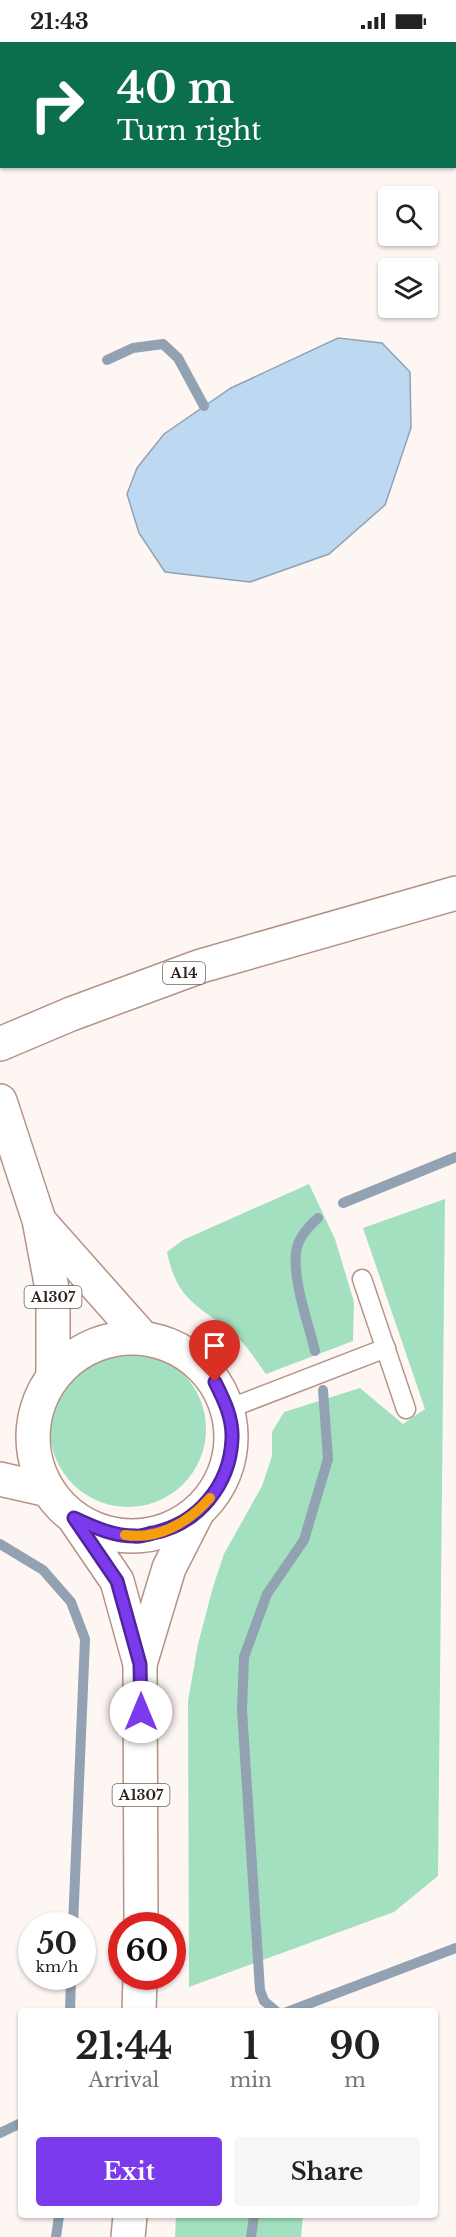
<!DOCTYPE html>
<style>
body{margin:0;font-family:"Libre Baskerville",serif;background:#f6f6f6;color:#222;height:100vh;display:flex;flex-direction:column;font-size:22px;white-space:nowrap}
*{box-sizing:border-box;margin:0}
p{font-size:20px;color:#767676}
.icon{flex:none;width:33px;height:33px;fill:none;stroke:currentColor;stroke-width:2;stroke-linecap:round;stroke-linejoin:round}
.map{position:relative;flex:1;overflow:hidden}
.drawer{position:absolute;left:18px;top:1966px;width:420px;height:210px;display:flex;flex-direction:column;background:#fff;border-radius:6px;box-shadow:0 2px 4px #0004}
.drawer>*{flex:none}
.guide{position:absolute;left:0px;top:0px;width:456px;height:126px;box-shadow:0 2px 4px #0004;background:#0b6e4f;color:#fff;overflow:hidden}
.controls{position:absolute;left:378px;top:144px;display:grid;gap:12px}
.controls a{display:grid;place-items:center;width:60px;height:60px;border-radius:6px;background:#fff;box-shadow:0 2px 4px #0004;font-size:30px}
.speed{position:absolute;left:18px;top:1870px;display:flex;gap:12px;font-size:30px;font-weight:700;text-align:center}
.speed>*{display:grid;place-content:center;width:78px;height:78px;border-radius:50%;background:#fff;box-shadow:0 2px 4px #0004;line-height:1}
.speed small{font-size:15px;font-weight:400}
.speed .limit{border:9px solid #d22;background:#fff;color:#111}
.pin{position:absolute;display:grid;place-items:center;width:51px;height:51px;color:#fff;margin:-62px -26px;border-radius:50% 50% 50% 0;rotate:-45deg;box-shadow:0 0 6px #0007}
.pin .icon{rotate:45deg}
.me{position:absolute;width:66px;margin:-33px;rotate:0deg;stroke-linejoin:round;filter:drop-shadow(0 0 4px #0008)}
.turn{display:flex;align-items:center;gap:21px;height:126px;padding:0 18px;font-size:27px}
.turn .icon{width:78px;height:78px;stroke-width:2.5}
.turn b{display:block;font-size:42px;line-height:51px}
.eta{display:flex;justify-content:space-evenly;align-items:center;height:102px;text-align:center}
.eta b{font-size:36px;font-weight:800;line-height:42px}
.cta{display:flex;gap:12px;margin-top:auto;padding:12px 18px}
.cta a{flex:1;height:69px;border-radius:6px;background:#7c3aed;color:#fff;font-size:24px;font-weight:800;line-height:69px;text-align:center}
.cta a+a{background:#f6f6f6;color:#222}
.status{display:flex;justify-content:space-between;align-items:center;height:42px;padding:0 30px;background:#fff;direction:ltr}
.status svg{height:16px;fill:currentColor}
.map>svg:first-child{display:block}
.green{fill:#a3e0bf}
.water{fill:#bdd9f2;stroke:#92a2b2;stroke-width:1.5}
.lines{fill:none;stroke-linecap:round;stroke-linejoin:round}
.stream{stroke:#92a2b2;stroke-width:10}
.service-casing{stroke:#b59285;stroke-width:21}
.primary-casing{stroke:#b59285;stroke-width:36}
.trunk-casing{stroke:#b59285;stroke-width:36}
.service{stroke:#fff;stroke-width:18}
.primary{stroke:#fff;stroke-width:33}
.trunk{stroke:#fff;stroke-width:33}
.route-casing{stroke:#51269a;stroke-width:15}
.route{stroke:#7c3aed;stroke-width:10}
.slow{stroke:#f59e0b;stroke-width:10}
.labels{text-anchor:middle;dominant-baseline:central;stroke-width:5;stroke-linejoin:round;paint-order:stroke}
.shield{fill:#fff;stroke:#6d635f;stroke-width:1.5}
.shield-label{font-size:14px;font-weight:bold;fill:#2e201b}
</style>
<div class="status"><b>21:43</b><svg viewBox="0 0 49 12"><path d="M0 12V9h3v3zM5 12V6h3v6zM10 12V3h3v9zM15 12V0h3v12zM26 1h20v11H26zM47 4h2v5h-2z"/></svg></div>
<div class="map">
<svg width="456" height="2195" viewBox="0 0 456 2195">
<rect width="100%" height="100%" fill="#fef6f3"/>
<g class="green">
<path d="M309,1142L335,1197L354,1260L353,1299L266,1332C257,1320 248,1305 237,1295C201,1263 178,1263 167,1210L183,1198Z"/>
<path d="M445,1157L438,1834L394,1870L189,1945L188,1659L198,1602L213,1545L224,1512L262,1444L272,1414V1390L284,1370L360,1346L403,1382L425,1367L363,1186Z"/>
<circle cx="128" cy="1387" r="78"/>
<path d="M176,2174H303L301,2195H175Z"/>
</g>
<path class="water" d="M338,296L382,301L410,330L411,386L385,463L329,512L250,540L165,530L139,491L127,452L137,426L164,392L231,346Z"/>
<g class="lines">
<g class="stream">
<path d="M107,318L133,306L163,302L178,316L204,364"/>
<path d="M343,1161L456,1115"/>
<path d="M315,1309C308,1280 293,1240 296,1211C297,1197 309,1184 318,1176"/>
<path d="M0,1502L43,1528L71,1560L85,1597L73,1884"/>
<path d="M70,1970L71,1935"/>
<path d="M277,1970L264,1959L260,1948L242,1668L244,1615L267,1552L304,1498L328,1417L323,1348"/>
<path d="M287,1970L456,1906"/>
<path d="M0,2091L21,2081"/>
<path d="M56,2195L59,2174"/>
<path d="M251,2195L254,2174"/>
</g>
<defs>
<g id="service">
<path d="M362,1237L406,1367"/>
<path d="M228,1367L386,1306"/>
</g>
<g id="primary">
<path d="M0,1059L39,1178L53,1252V1334"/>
<path d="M40,1180L142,1295"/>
<circle cx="132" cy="1395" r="99"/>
<path d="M74,1476L117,1539L140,1622L141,1884"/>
<path d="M140,1622L169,1526L197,1471"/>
<path d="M139,1970L140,1935"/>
<path d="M128,2195L130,2174"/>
</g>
<g id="trunk">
<path d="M0,1002L71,972L201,924L456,851"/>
<path d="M0,1437L48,1448"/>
</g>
</defs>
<use href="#service" class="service-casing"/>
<use href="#primary" class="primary-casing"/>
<use href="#trunk" class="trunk-casing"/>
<use href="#service" class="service"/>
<use href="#primary" class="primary"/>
<use href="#trunk" class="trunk"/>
</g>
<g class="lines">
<defs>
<path id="route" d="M141,1670L140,1622L117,1539L74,1476C94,1485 112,1494 135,1494C141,1495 147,1492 153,1491C198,1482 230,1443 232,1397C233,1376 224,1358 215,1340"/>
</defs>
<use href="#route" class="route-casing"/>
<use href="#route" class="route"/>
<path class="slow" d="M125,1493C159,1498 189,1480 210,1456"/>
</g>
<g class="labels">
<g class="shield">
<rect x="163" y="920" width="42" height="22" rx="4.5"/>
<rect x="24.5" y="1244" width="57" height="22" rx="4.5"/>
<rect x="112.5" y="1742" width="57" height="22" rx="4.5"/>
</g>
<g class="shield-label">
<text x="184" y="931">A14</text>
<text x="53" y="1255">A1307</text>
<text x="141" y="1753">A1307</text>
</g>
</g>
</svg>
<div class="controls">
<a><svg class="icon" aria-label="search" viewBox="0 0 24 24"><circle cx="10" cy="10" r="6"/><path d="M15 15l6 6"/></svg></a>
<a><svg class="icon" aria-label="layers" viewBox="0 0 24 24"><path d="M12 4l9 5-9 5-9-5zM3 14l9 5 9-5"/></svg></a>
</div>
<div class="speed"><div>50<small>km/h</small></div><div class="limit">60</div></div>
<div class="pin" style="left:215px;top:1340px;background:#d93025"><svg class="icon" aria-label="arrive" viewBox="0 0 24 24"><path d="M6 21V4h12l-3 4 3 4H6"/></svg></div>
<svg class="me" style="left:141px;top:1670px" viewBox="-20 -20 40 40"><circle r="19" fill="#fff"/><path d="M0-13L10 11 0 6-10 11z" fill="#7c3aed"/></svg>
<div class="guide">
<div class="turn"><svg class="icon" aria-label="right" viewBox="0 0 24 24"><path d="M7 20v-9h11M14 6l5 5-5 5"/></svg><div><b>40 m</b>Turn right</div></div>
</div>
<section class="drawer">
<div class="eta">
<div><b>21:44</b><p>Arrival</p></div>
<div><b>1</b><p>min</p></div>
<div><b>90</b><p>m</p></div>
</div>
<div class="cta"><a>Exit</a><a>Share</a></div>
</section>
</div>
